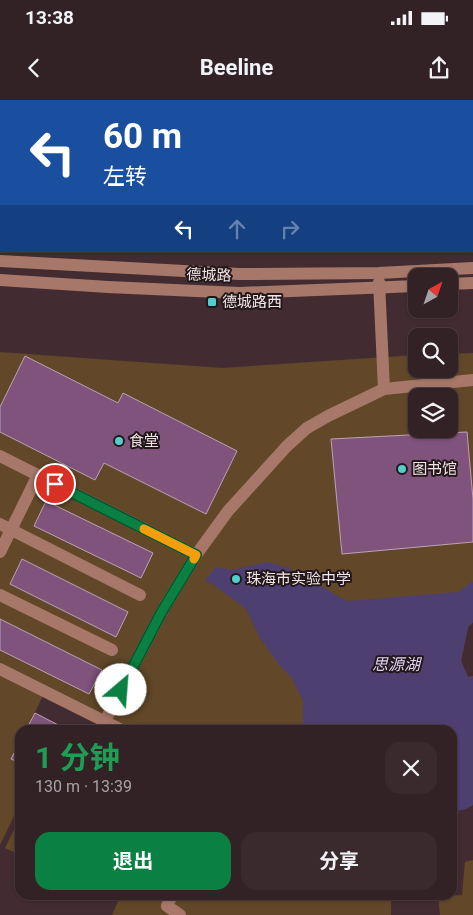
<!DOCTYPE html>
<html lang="zh">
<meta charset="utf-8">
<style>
body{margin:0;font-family:Roboto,"Noto Sans SC",sans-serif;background:#3a292d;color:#f1f3f6;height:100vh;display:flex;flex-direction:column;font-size:19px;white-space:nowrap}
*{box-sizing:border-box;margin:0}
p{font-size:16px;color:#a8a3a7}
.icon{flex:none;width:28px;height:28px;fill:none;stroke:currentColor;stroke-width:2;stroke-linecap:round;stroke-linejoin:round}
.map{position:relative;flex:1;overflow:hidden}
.details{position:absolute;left:15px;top:625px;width:442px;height:175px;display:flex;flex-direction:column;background:#322125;border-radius:15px;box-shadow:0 1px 4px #0004,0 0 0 1px #4d3e42}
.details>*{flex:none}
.hud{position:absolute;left:0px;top:0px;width:474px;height:152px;box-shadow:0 1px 4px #0004,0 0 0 1px #4d3e42;background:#1a4fa0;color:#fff;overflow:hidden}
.needle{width:32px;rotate:40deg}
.fabs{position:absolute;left:408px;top:168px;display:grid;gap:10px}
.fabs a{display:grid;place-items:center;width:50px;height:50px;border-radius:10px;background:#322125;box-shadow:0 1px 4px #0004,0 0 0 1px #4d3e42;font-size:25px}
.pin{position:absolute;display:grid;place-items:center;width:42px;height:42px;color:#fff;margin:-21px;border:2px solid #fff;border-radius:50%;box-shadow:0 1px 5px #0007}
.me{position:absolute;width:55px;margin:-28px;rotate:27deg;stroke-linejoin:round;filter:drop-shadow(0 0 4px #0008)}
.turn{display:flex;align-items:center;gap:18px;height:105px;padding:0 20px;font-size:22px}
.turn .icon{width:65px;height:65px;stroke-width:2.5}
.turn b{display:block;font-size:35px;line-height:42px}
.lanes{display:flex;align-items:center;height:48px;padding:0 20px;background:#0003;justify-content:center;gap:25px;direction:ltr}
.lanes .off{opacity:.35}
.round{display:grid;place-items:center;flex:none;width:52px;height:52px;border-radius:15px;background:#3a292d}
.head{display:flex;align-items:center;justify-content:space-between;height:85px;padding:0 20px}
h1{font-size:30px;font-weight:700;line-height:38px;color:#1e9e55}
.primary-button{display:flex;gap:10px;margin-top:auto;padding:10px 20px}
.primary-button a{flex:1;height:58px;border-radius:15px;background:#0b8043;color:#fff;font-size:20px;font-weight:700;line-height:58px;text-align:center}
.primary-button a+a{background:#3a292d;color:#f1f3f6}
.status{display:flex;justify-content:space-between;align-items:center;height:35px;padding:0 25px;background:#322125;direction:ltr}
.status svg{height:14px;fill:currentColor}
header{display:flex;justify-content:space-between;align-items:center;height:65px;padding:0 20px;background:#322125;font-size:22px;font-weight:700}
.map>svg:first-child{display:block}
.built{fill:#52353c}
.green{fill:#624828;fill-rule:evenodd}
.water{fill:#4e3f71}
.building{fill:#80537c;stroke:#b9a4b7}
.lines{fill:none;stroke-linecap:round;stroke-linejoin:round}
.minor{stroke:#a77769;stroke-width:12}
.route-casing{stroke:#07532c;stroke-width:12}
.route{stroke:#0b8043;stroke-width:9}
.slow{stroke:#f59e0b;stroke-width:9}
.poi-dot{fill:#52cdcd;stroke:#22181a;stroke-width:2}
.labels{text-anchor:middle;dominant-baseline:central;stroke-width:4;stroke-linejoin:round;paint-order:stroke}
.street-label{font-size:15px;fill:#f4e4e7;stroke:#22181a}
.poi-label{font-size:15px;fill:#f4e4e7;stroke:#22181a;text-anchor:start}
.water-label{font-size:16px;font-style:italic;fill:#ddd5f6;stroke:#22181a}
</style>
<div class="status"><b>13:38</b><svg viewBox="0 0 49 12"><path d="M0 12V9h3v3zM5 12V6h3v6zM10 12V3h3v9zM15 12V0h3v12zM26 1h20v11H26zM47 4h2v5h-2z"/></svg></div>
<header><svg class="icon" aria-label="back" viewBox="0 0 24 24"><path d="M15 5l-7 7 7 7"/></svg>Beeline<svg class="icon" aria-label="share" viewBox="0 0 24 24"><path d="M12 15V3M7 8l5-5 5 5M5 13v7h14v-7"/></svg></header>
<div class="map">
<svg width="473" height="815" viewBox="0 0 473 815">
<rect width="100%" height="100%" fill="#432c31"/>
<path class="built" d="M0,0H473V108L472,1H1V109H0Z"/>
<g class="green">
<path d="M0,252L222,268L416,255V269H449V254L473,253V522L468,527L461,561L468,577L473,576L452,630H122L45,592L26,630H20V642L12,658L20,663V704L0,745V329L95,380L104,363L206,414L237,351L123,293L118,303L25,257L0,307ZM416,296H449V329H416Z"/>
<path d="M20,717V755L5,748Z"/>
<path d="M473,760V815H440L438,796L462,795L465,762Z"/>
<path d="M121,795H360L361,799L391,800V815H112Z"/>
</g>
<path class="water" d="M267,462L289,468L347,501L458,492L473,481V522L468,527L461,561L468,577L473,576V705L466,709L453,712L452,630H303V601L292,578L279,565L260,538L246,509L215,486L205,480L216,467L232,470Z"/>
<g class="building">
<rect x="189" y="0" width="235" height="1"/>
<path d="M25,256L118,303L123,293L237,351L206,414L104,363L95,380L0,332V307Z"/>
<path d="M467,332L473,399V442L342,454L331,339Z"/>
<path d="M46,401L153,453L141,478L34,426Z"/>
<path d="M22,459L128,512L116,537L10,484Z"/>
<path d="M0,519L102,570L89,594L0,550Z"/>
<path d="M35,613L68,630H26Z"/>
<path d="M20,642V663L11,659Z"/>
</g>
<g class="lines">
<g class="minor">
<path d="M0,161L239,174L379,173L473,168"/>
<path d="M0,180L108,187L240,193L416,186"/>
<path d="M379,182L384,289"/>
<path d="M449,184L473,183"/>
<path d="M0,356L196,455"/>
<path d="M0,424L140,495"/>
<path d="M0,452L38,375"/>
<path d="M0,495L112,550"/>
<path d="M0,569L122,630"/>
<path d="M105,621L161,513L196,455L228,411L287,346L307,328L328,316L384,289L473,280"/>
<path d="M172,795L167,806L180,815"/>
</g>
</g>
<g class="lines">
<defs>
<path id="route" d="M55,384L196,455L161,513L121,590"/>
</defs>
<use href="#route" class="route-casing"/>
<use href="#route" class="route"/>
<path class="slow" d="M144,429L196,455L194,459"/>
</g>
<g class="poi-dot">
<rect x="207" y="197" width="10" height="10" rx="2.5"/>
<circle cx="119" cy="341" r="5"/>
<circle cx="402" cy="369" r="5"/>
<circle cx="236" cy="479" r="5"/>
</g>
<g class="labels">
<g class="street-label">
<text transform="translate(209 175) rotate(2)">德城路</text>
</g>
<g class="poi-label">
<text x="222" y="202">德城路西</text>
<text x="129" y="341">食堂</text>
<text x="412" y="369">图书馆</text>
<text x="246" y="479">珠海市实验中学</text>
</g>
<g class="water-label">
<text x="396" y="564">思源湖</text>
</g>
</g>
</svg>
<div class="fabs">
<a><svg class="needle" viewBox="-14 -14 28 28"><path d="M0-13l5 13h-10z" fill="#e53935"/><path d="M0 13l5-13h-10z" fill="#a8a3a7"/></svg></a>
<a><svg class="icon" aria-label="search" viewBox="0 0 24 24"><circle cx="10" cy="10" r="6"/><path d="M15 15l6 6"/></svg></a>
<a><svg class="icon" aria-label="layers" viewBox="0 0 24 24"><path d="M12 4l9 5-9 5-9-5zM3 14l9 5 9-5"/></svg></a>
</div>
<div class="pin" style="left:55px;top:384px;background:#d93025"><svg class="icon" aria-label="arrive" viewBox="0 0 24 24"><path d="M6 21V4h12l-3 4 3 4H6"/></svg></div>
<svg class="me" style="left:121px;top:590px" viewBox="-20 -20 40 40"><circle r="19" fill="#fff"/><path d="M0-13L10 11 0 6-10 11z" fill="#0b8043"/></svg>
<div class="hud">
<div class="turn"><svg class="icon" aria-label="left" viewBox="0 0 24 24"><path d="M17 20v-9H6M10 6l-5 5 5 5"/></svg><div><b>60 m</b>左转</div></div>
<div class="lanes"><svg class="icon" aria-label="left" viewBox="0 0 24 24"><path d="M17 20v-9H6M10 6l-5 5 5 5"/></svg><svg class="icon off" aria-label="ahead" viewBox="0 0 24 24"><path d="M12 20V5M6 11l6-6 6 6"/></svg><svg class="icon off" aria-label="right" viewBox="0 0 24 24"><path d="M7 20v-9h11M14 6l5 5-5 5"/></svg></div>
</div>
<section class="details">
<div class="head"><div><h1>1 分钟</h1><p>130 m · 13:39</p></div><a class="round"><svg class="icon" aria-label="close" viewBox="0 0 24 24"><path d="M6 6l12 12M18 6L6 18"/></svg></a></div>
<div class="primary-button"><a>退出</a><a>分享</a></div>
</section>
</div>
